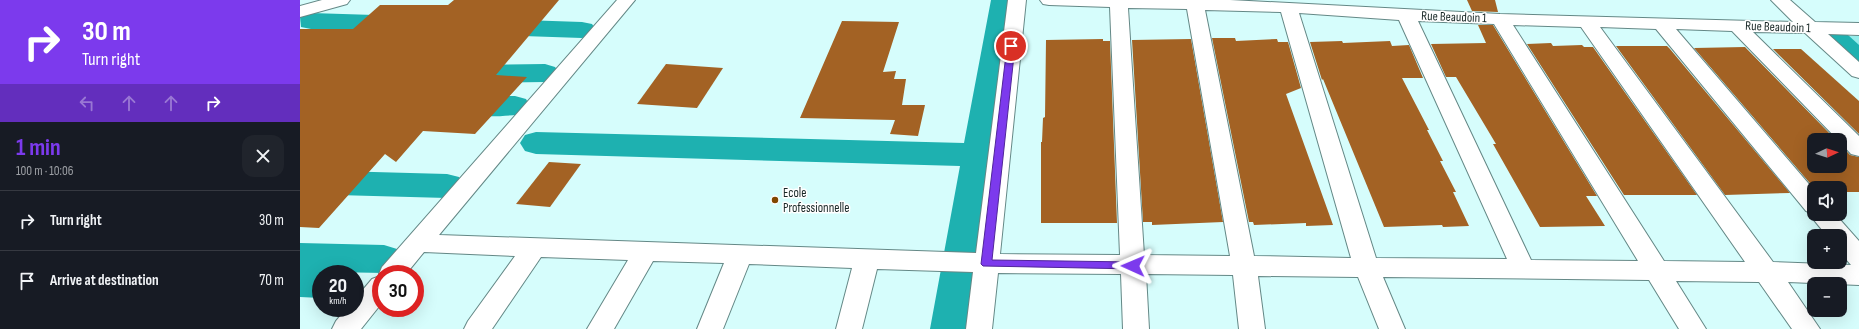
<!DOCTYPE html>
<meta charset="utf-8">
<style>
body{margin:0;font-family:"Sofia Sans Condensed",sans-serif;background:#20242c;color:#f1f3f6;height:100vh;display:flex;flex-direction:column;font-size:15px;white-space:nowrap}
*{box-sizing:border-box;margin:0}
p{font-size:13px;color:#9ea1a6}
.icon{flex:none;width:22px;height:22px;fill:none;stroke:currentColor;stroke-width:2;stroke-linecap:round;stroke-linejoin:round}
.map{position:relative;flex:1;overflow:hidden}
.drawer{display:flex;flex-direction:column;background:#171b24;width:300px}
.drawer>*{flex:none}
.hud{background:#7c3aed;color:#fff;overflow:hidden}
.needle{width:26px;rotate:86deg}
.buttons{position:absolute;left:1507px;top:133px;display:grid;gap:8px}
.buttons a{display:grid;place-items:center;width:40px;height:40px;border-radius:8px;background:#171b24;box-shadow:0 4px 16px #0002;font-size:20px}
.speed{position:absolute;left:12px;top:265px;display:flex;gap:8px;font-size:20px;font-weight:700;text-align:center}
.speed>*{display:grid;place-content:center;width:52px;height:52px;border-radius:50%;background:#171b24;box-shadow:0 4px 16px #0002;line-height:1}
.speed small{font-size:10px;font-weight:400}
.speed .limit{border:6px solid #d22;background:#fff;color:#111}
.pin{position:absolute;display:grid;place-items:center;width:34px;height:34px;color:#fff;margin:-17px;border:2px solid #fff;border-radius:50%;box-shadow:0 1px 4px #0007}
.me{position:absolute;width:44px;margin:-22px;rotate:271deg;stroke-linejoin:round;filter:drop-shadow(0 0 3px #0008)}
.turn{display:flex;align-items:center;gap:14px;height:84px;padding:0 16px;font-size:18px}
.turn .icon{width:52px;height:52px;stroke-width:2.5}
.turn b{display:block;font-size:28px;line-height:34px}
.lanes{display:flex;align-items:center;height:38px;padding:0 16px;background:#0003;justify-content:center;gap:20px;direction:ltr}
.lanes .off{opacity:.35}
.round{display:grid;place-items:center;flex:none;width:42px;height:42px;border-radius:12px;background:#20242c}
.head{display:flex;align-items:center;justify-content:space-between;height:68px;padding:0 16px}
h1{font-size:24px;font-weight:700;line-height:30px;color:#7c3aed}
ul{padding:0;list-style:none}
li{display:flex;align-items:center;gap:12px;height:60px;padding:0 16px;border-top:1px solid #363941}
li div{flex:1}
li b{display:block;font-size:15px}
li em{font-style:normal}
main{display:flex;flex:1;min-height:0}
.map>svg:first-child{display:block}
.green{fill:#95edeb}
.lines{fill:none;stroke-linecap:round;stroke-linejoin:round}
.canal{fill:#1eb1b0;fill-rule:evenodd}
.building{fill:#a36224}
.minor-casing{stroke:#648886;stroke-width:2}
.minor{fill:#fff;fill-rule:evenodd}
.route{fill:#7c3aed;stroke:#51269a}
.poi-dot{fill:#814600;stroke:#fff;stroke-width:1.5}
.labels{text-anchor:middle;dominant-baseline:central;stroke-width:3;stroke-linejoin:round;paint-order:stroke}
.street-label{font-size:13px;fill:#182726;stroke:#fff}
.poi-label{font-size:13px;fill:#182726;stroke:#fff;text-anchor:start}
</style>
<main>
<section class="drawer">
<div class="hud">
<div class="turn"><svg class="icon" aria-label="right" viewBox="0 0 24 24"><path d="M7 20v-9h11M14 6l5 5-5 5"/></svg><div><b>30 m</b>Turn right</div></div>
<div class="lanes"><svg class="icon off" aria-label="left" viewBox="0 0 24 24"><path d="M17 20v-9H6M10 6l-5 5 5 5"/></svg><svg class="icon off" aria-label="ahead" viewBox="0 0 24 24"><path d="M12 20V5M6 11l6-6 6 6"/></svg><svg class="icon off" aria-label="ahead" viewBox="0 0 24 24"><path d="M12 20V5M6 11l6-6 6 6"/></svg><svg class="icon" aria-label="right" viewBox="0 0 24 24"><path d="M7 20v-9h11M14 6l5 5-5 5"/></svg></div>
</div>
<div class="head"><div><h1>1 min</h1><p>100 m · 10:06</p></div><a class="round"><svg class="icon" aria-label="close" viewBox="0 0 24 24"><path d="M6 6l12 12M18 6L6 18"/></svg></a></div>
<ul>
<li><svg class="icon" aria-label="right" viewBox="0 0 24 24"><path d="M7 20v-9h11M14 6l5 5-5 5"/></svg><div><b>Turn right</b></div><em>30 m</em></li>
<li><svg class="icon" aria-label="arrive" viewBox="0 0 24 24"><path d="M6 21V4h12l-3 4 3 4H6"/></svg><div><b>Arrive at destination</b></div><em>70 m</em></li>
</ul>
</section>
<div class="map">
<svg width="1559" height="329" viewBox="0 0 1559 329">
<rect width="100%" height="100%" fill="#d6fdfc"/>
<path class="green" d="M1539,36H1559V54Z"/>
<g class="lines">
<g class="canal">
<path d="M691,0H715L716,2L670,329H630L660,166L236,154L225,151L220,143L225,135L236,132L664,143Z"/>
<path d="M11,13L106,16L116,18L120,24L116,30L106,32L11,29L1,27L0,17L1,15Z"/>
<path d="M189,19L282,22L292,24L296,30L292,36L282,38L189,35L179,33L175,27L179,21Z"/>
<path d="M1538,33L1548,35L1559,45V69L1549,66L1524,41L1528,35Z"/>
<path d="M245,64L255,67L260,73L255,79L245,82L152,83L142,80L137,74L142,68L152,65Z"/>
<path d="M155,95L215,96L226,99L230,106L226,113C206,118 164,117 144,112L140,105L144,98Z"/>
<path d="M0,170L147,174L159,177L164,186L159,195L147,198L0,194Z"/>
<path d="M0,243L84,245L97,249L102,259L97,269L84,273L32,272L34,274H21V298L0,297Z"/>
</g>
</g>
<g class="building">
<path d="M154,0H259L196,75L227,77L175,134L123,131L96,162L85,154L19,228L0,227V29H53L80,5H148Z"/>
<path d="M1167,0H1195L1198,12L1172,11Z"/>
<path d="M542,21L599,22L583,72L596,71L594,79H606L602,105H625L618,136L590,134L595,120L500,118Z"/>
<path d="M1178,25H1193L1297,196H1286L1305,226L1240,227L1193,144H1196L1156,77H1146L1131,44L1186,43Z"/>
<path d="M912,38H935L936,41L977,39L978,42H988L1001,88L986,94L1033,225L1006,226V223L954,225L953,222H949Z"/>
<path d="M803,39V41H810L817,223H741V142H742L743,118L745,117L746,40Z"/>
<path d="M891,39L923,222L852,225V222H843L832,40Z"/>
<path d="M1042,41L1043,43L1090,41L1092,46L1109,45L1123,78H1102L1129,130H1127L1143,161H1140L1156,192H1153L1169,226L1143,227L1142,225L1084,227L1023,79L1022,80L1010,42Z"/>
<path d="M1251,43L1253,46L1282,45L1284,47H1293L1397,195H1324L1227,44Z"/>
<path d="M1316,46H1367L1370,49L1490,193L1425,195Z"/>
<path d="M1445,47L1536,140H1514V166H1540V144L1550,155L1559,157V192H1540V188H1514L1394,48Z"/>
<path d="M1473,49H1501L1559,101V134Z"/>
<path d="M366,64L423,68L397,108L337,104Z"/>
<path d="M249,162L281,164L250,207L216,204Z"/>
</g>
<g class="lines">
<defs>
<g id="minor">
<path d="M22,0H50L47,4L0,17V6Z"/>
<path d="M317,0H335L139,235L676,253L708,0H726L700,254L820,255L810,7L749,5L743,4L740,0H930L1200,14L1493,22L1471,0H1490L1515,22L1559,23V35L1528,34L1559,62V78L1552,76L1505,33L1453,32L1559,136V156L1551,154L1540,142V140H1538L1432,31L1376,29L1514,190V214H1535L1559,241V285L1488,282L1520,329H1492L1459,282L1376,281L1406,329H1379L1349,280L1083,277L1105,329H1079L1058,277L958,276L965,329H939L933,275L846,274L849,329H823L821,274L698,273L692,329H666L673,272L577,269L562,329H536L552,268L449,264L423,329H397L424,263L353,261L314,329H287L328,260L241,257L192,329H164L168,321L215,256L124,252L106,274H81V304L61,329H32L36,321L47,308H55V299L72,279L80,276L79,274L82,267ZM828,8L887,9L930,256L844,255ZM905,10L981,12L1051,258L954,256ZM999,13L1099,20L1207,259L1076,258ZM1118,21L1194,24L1338,261L1231,260ZM1213,25L1281,27L1445,262L1364,261ZM1300,27L1356,29L1506,211L1511,213L1514,220L1527,236H1540V252L1551,265L1473,262Z"/>
</g>
</defs>
<use href="#minor" class="minor-casing"/>
<use href="#minor" class="minor"/>
</g>
<path class="route" d="M711,44L715,46L692,260L833,262L837,263L838,266L837,269L683,266L681,264L707,46Z"/>
<circle class="poi-dot" cx="475" cy="200" r="4"/>
<g class="labels">
<g class="street-label">
<text transform="translate(1154 17) rotate(2)">Rue Beaudoin 1</text>
<text transform="translate(1478 27) rotate(2)">Rue Beaudoin 1</text>
</g>
<g class="poi-label">
<text x="483" y="193">Ecole<tspan x="483" dy="15">Professionnelle</tspan></text>
</g>
</g>
</svg>
<div class="buttons">
<a><svg class="needle" viewBox="-14 -14 28 28"><path d="M0-13l5 13h-10z" fill="#e53935"/><path d="M0 13l5-13h-10z" fill="#9ea1a6"/></svg></a>
<a><svg class="icon" aria-label="sound" viewBox="0 0 24 24"><path d="M4 9h4l5-4v14l-5-4H4zM17 9q2 3 0 6"/></svg></a>
<a>+</a>
<a>−</a>
</div>
<div class="speed"><div>20<small>km/h</small></div><div class="limit">30</div></div>
<div class="pin" style="left:711px;top:46px;background:#d93025"><svg class="icon" aria-label="arrive" viewBox="0 0 24 24"><path d="M6 21V4h12l-3 4 3 4H6"/></svg></div>
<svg class="me" style="left:833px;top:266px" viewBox="-20 -20 40 40"><path d="M0-17L14 15 0 8-14 15z" fill="#7c3aed" stroke="#fff" stroke-width="4"/></svg>
</div>
</main>
